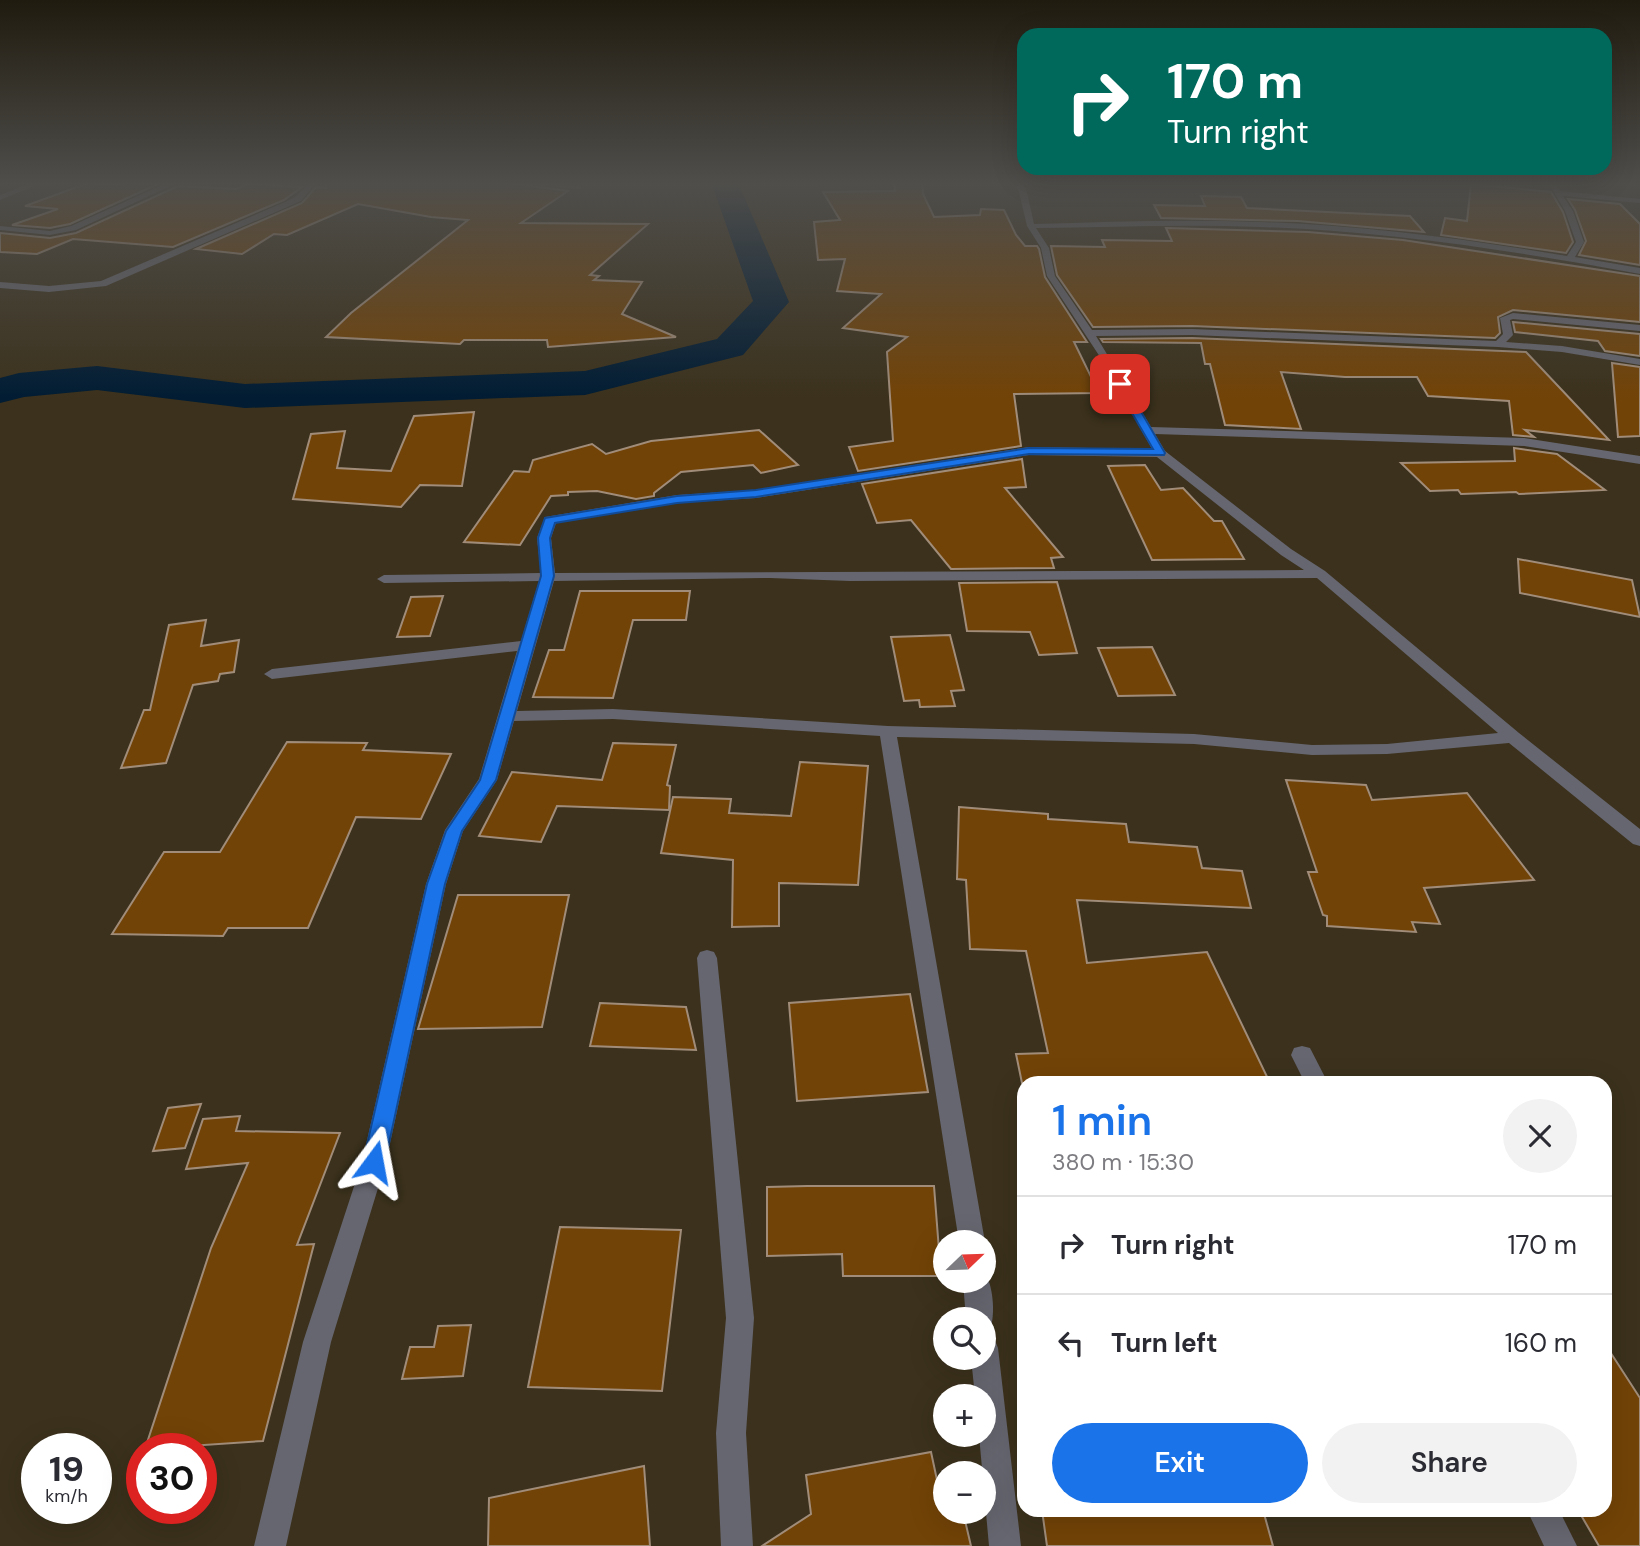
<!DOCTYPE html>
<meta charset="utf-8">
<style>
body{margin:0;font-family:"DM Sans",sans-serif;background:#f2f2f3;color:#2b2b33;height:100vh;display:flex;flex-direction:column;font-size:26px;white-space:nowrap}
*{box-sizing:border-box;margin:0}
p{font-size:23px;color:#7c7c81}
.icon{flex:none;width:38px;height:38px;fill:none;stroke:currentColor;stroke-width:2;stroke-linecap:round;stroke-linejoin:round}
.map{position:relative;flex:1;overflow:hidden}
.side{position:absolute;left:1017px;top:1076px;width:595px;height:441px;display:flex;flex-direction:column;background:#fff;border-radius:21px;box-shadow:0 7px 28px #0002}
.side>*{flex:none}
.banner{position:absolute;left:1017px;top:28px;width:595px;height:147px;border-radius:21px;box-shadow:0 7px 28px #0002;background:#00695c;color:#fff;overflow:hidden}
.needle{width:46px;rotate:67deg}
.controls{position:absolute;left:933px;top:1230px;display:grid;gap:14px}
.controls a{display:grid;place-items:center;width:63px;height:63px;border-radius:50%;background:#fff;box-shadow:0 7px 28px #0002;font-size:35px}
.speed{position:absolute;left:21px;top:1433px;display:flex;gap:14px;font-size:35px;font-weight:700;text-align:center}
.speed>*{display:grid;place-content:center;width:91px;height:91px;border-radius:50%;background:#fff;box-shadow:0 7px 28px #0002;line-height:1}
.speed small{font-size:18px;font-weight:400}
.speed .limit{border:10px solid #d22;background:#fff;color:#111}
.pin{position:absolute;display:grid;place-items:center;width:60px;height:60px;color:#fff;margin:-30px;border-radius:14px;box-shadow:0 4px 10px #0006}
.me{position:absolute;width:77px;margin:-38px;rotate:13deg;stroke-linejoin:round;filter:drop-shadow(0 0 5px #0008)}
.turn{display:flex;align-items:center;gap:24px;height:147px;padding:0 35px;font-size:32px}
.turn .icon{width:91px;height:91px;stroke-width:2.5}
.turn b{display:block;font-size:49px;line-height:60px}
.round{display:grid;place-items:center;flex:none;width:74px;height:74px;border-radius:37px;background:#f2f2f3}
.headline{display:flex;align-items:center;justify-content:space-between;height:119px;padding:0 35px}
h1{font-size:42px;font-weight:600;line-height:52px;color:#1a73e8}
.primary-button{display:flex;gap:14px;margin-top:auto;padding:14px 35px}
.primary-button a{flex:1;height:80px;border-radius:42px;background:#1a73e8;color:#fff;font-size:28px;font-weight:600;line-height:80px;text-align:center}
.primary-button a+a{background:#f2f2f3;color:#2b2b33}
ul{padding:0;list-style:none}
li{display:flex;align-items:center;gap:21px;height:98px;padding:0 35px;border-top:2px solid #e1e1e2}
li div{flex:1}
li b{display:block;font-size:26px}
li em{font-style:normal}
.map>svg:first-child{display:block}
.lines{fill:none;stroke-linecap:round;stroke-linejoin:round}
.river{fill:#011c33;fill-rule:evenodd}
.building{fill:#724307;stroke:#a08c79;stroke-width:2}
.street{fill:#666670;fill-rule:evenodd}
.route{fill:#1a73e8;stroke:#114b97;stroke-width:2}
</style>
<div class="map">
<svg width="1640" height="1546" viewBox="0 0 1640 1546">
<rect width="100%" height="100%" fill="#3b311c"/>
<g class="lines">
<path class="river" d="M711,182H738L789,302L743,355L585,395L245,408L97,390L24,397L0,403V378L19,373L97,366L245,384L585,371L717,339L753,301Z"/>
</g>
<g class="building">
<path d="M123,182L158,184L70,224L50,228L12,225L58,209L25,206L88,183L117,185Z"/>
<path d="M326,182H503L568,191L521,223L648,224L590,275L599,276L594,280L642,282L622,314L676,337L548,347L547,340H464L460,344L326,337L351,313L468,220L431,217L358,204L287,235L274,234L242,254L196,249L302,203L316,187L326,188Z"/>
<path d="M894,182H922L923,194L934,217L980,215L981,209L1004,210L1016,235L1025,246H1037L1039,249L1045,277L1087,342H1074L1099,393L1014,394L1021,446L858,471L849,447L893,441L887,352L907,337L843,328L881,294L837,291L845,259L818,260L814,222L840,220L823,192L895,191Z"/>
<path d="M248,184L302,187L284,200L173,247L73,239L37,254L0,252V233L50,238L76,233L178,186L236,189Z"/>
<path d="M1471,184L1551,192L1563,212L1573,242L1566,253L1441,235L1445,218L1467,221Z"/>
<path d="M1201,196L1241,197L1247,208L1410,216L1424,232L1298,221L1161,218L1154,205L1205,206Z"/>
<path d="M1568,199L1620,204L1640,224V265L1579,255L1586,241L1575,210Z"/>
<path d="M1166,228L1308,232L1403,240L1640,276V322L1513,310L1498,317L1500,333L1495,338L1192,326L1093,327L1057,275L1051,246L1105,247L1102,240L1172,241Z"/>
<path d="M1513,322L1640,334V356L1605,351L1598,341L1515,332Z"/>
<path d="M1192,338L1526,352L1609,440L1525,430L1534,437L1513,435L1509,401L1428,396L1417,377H1345L1281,372L1301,429L1225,425L1210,364H1205L1201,343L1103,342L1101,339Z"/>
<path d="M1612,363L1640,367V436L1618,437Z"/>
<path d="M474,412L462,486L420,485L401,507L293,499L311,434L345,431L337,468L391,471L414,416Z"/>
<path d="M759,430L798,465L761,473L753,465L681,472L654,493V496L636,499L597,491L568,492V495L551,496L520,545L464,542L514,471L529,472L533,460L592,444L606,454L651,441Z"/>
<path d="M1514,448L1557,454L1605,490L1519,494L1516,492L1461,494L1458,490L1430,491L1401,463L1515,461Z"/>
<path d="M1022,459L1026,487L1005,488L1063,557L1051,558L1054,568L951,569L911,520L877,523L862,484Z"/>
<path d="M1145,465L1161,490L1183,488L1214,521H1222L1244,559L1152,560L1108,466Z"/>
<path d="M1518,559L1632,580L1640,617L1520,593Z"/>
<path d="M1057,582L1077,653L1039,655L1030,632L967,631L959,583Z"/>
<path d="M580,591H690L686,620H633L613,698L533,697L549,650H564Z"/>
<path d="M443,596L430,636L397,637L411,597Z"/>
<path d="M206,620L201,646L239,640L234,672L220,674L218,681L193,685L166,763L121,768L144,710H150L169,625Z"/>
<path d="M950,635L964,690L951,691L955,706L920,707L919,700L904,701L891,637Z"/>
<path d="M1152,647L1175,695L1118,696L1098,648Z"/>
<path d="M287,742L367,743L363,750L451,754L421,819L356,817L308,928H228L223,936L112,934L164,852H220Z"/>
<path d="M613,743L676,745L667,785L670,786L669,810L557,806L541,842L479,836L512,772L602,780Z"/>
<path d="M800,762L868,766L858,885L779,883V926L732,927L733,860L661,853L673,797L731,799L729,813L791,816Z"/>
<path d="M1286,780L1366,785L1372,800L1467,793L1534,880L1424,888L1440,924L1412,922L1416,932L1327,926V916L1323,915L1308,872H1317Z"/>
<path d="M959,807L1048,814V819L1126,824L1129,842L1197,847L1202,868L1242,871L1251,908L1077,900L1087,963L1207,952L1270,1083H1022L1016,1054L1048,1053L1026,951L970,949L966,880L957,879Z"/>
<path d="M458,895H569L542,1027L418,1029Z"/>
<path d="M910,994L928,1092L797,1101L789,1003Z"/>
<path d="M600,1003L686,1007L696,1050L590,1046Z"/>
<path d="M201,1104L185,1148L153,1151L168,1108Z"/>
<path d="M240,1116L236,1131L340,1133L297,1245L314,1244L263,1441L145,1449L211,1248L248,1163L186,1169L203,1119Z"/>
<path d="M807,1186H934L941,1276H843L842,1254L767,1256V1187Z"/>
<path d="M560,1227L681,1230L662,1391L528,1387Z"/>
<path d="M471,1325L463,1376L402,1379L410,1347H434L438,1326Z"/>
<path d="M1605,1344L1640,1398V1546H1599L1578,1510H1605Z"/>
<path d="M931,1452L940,1494L945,1493V1512H963L971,1546H762L811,1514L806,1475Z"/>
<path d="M644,1466L650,1546H488L489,1498Z"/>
<path d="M1042,1510H1263L1273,1546H1047Z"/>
</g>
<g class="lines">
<g class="street">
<path d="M33,182H44L0,200V195Z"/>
<path d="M169,182H179L76,230L50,235L0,230V226L50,231L71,226Z"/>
<path d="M310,182H317L301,201L106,286L49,292L0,288V282L49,286L101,281L285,202L295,197Z"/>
<path d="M505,182H545L584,187L580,189Z"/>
<path d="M1014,182H1021L1027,192L1034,224C1109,222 1184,219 1259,222C1362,225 1465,239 1567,256L1576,242L1565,211L1548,182H1555L1560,191L1640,199V203L1563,196L1573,211L1584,242L1575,257L1640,268V274C1514,251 1388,231 1260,227C1185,224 1111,227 1036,228L1049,248L1055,276L1092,330L1192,329L1496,341L1503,334L1500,318L1513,313L1640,325V331L1513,319L1510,320L1513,335L1506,342L1562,346L1640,359V365L1562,352L1498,347L1192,335L1096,336L1151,427L1524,438L1640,456V464L1524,446L1155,434L1165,451L1291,549L1325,571L1519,733L1640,829V846L1633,844L1509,743L1387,754L1312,755L1194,744L897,737L985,1242L984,1245V1242H959L880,736L613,719L514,721L497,780L463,831L446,884L386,1162L331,1342L286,1546H254L303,1342L362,1162L426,884L445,830L479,779L517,651L272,679L264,674L272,669L521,641L539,581L384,583L377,579L384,575L541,573L537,538L545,517L677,495L756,490L1029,447L1152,449L1102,360L1047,276L1041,248L1027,226L1019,192ZM1029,455L1157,457L1281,555L1304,570L555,573L551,538L556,523L677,503L756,498ZM770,578L850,581L1317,578L1498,733L1387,744L1312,745L1194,734L888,726L613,709L517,711L554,581Z"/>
<path d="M707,950L714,952L717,958L754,1318L746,1433L753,1546H721L716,1433L726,1318L697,958L700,952Z"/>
<path d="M1302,1046L1310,1048L1328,1083H1305L1291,1055L1294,1048Z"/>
<path d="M984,1271C993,1284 996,1314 990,1330L984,1332V1320H966L963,1281H984Z"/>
<path d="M984,1334L994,1338L998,1348L1021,1546H989L979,1435H984V1396H975L971,1358H984Z"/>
<path d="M1527,1510H1559L1577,1546H1544Z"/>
</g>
</g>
<linearGradient id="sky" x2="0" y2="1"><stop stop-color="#201b0f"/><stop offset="0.46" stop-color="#4f4e4b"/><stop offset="1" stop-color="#4f4e4b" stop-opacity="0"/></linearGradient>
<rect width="1640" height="399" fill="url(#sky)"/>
<path class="route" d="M1120,381L1125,384L1165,453L1164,455L1029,454L756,497L677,503L555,523L550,538L554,576L496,780L462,831L445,884L385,1162L381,1169L374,1172L366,1169L363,1162L427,884L446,831L480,780L541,576L538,538L545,518L677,496L756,490L1029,448L1153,449L1115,384Z"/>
</svg>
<div class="controls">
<a><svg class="needle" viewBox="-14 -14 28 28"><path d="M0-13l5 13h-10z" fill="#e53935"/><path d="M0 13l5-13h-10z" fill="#7c7c81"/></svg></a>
<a><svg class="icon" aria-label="search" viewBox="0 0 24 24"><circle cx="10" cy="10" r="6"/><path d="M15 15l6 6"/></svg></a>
<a>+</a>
<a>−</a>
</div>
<div class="speed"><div>19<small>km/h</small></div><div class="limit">30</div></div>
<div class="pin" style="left:1120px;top:384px;background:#d93025"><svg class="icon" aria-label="arrive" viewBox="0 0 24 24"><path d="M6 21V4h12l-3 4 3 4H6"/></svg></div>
<svg class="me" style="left:374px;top:1162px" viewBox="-20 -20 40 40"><path d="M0-17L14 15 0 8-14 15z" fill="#1a73e8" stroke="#fff" stroke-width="4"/></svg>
<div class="banner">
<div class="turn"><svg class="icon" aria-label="right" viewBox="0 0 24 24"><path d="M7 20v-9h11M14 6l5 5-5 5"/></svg><div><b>170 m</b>Turn right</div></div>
</div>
<section class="side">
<div class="headline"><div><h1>1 min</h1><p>380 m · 15:30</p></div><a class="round"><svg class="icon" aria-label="close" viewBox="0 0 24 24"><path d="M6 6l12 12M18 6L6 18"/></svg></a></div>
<ul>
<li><svg class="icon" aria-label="right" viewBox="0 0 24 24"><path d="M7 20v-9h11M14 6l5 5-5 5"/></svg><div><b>Turn right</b></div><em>170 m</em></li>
<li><svg class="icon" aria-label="left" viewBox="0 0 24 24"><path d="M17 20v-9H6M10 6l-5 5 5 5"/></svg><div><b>Turn left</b></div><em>160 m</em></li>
</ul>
<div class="primary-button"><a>Exit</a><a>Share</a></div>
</section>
</div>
